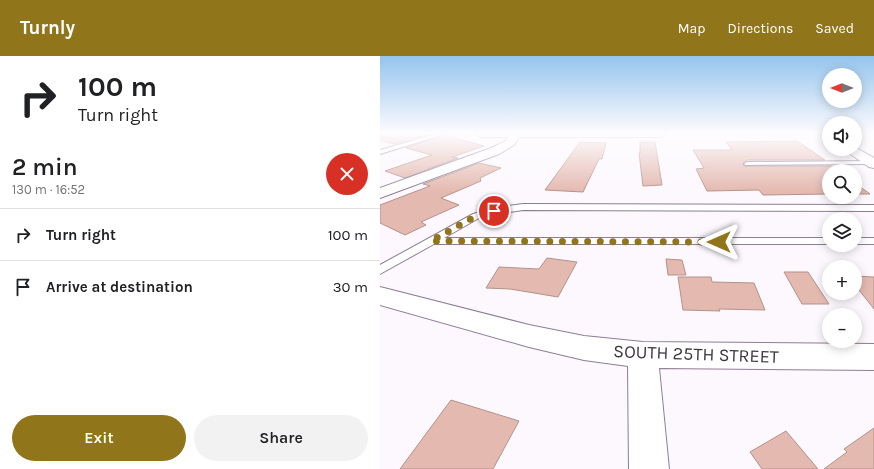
<!DOCTYPE html>
<meta charset="utf-8">
<style>
body{margin:0;font-family:Karla,sans-serif;background:#f2f2f2;color:#202124;height:100vh;display:flex;flex-direction:column;font-size:15px;white-space:nowrap}
*{box-sizing:border-box;margin:0}
p{font-size:13px;color:#757577}
.icon{flex:none;width:22px;height:22px;fill:none;stroke:currentColor;stroke-width:2;stroke-linecap:round;stroke-linejoin:round}
.map{position:relative;flex:1;overflow:hidden}
.details{display:flex;flex-direction:column;background:#fff;width:380px}
.details>*{flex:none}
.hud{background:#fff;color:#202124;overflow:hidden}
.needle{width:26px;rotate:270deg}
.buttons{position:absolute;left:442px;top:12px;display:grid;gap:8px}
.buttons a{display:grid;place-items:center;width:40px;height:40px;border-radius:50%;background:#fff;box-shadow:0 2px 10px #0003;font-size:20px}
.pin{position:absolute;display:grid;place-items:center;width:34px;height:34px;color:#fff;margin:-17px;border:2px solid #fff;border-radius:50%;box-shadow:0 1px 4px #0007}
.me{position:absolute;width:44px;margin:-22px;rotate:270deg;stroke-linejoin:round;filter:drop-shadow(0 0 3px #0008)}
.turn{display:flex;align-items:center;gap:14px;height:84px;padding:0 12px;font-size:18px}
.turn .icon{width:52px;height:52px;stroke-width:2.5}
.turn b{display:block;font-size:28px;line-height:34px}
.round{display:grid;place-items:center;flex:none;width:42px;height:42px;border-radius:21px;background:#f2f2f2}
.head{display:flex;align-items:center;justify-content:space-between;height:68px;padding:0 12px}
h1{font-size:24px;font-weight:600;line-height:30px}
.button{display:flex;gap:8px;margin-top:auto;padding:8px 12px}
.button a{flex:1;height:46px;border-radius:24px;background:#90751a;color:#fff;font-size:16px;font-weight:600;line-height:46px;text-align:center}
.button a+a{background:#f2f2f2;color:#202124}
ul{padding:0;list-style:none}
li{display:flex;align-items:center;gap:12px;height:52px;padding:0 12px;border-top:1px solid #e0e0e0}
li div{flex:1}
li b{display:block;font-size:15px}
li em{font-style:normal}
header{display:flex;align-items:center;gap:24px;box-sizing:border-box;height:56px;padding:0 20px;background:#90751a;color:#fff}
header strong{font-size:19px}
nav{display:flex;gap:22px;margin-inline-start:auto;font-size:14px}
main{display:flex;flex:1;min-height:0}
.map>svg:first-child{display:block}
.building{fill:#e4b9b0;stroke:#b3928b}
.lines{fill:none;stroke-linecap:round;stroke-linejoin:round}
.service-casing{stroke:#8e7d96;stroke-width:2}
.minor-casing{stroke:#8e7d96;stroke-width:2}
.service{fill:#fff;fill-rule:evenodd}
.minor{fill:#fff;fill-rule:evenodd}
.route{stroke:#90751a;stroke-width:7;stroke-dasharray:0 12.6}
.labels{text-anchor:middle;dominant-baseline:central;stroke-width:3.5;stroke-linejoin:round;paint-order:stroke}
.near-street-label{font-size:18px;fill:#3c353f;stroke:#fff}
</style>
<header>
<strong>Turnly</strong>
<nav><a>Map</a><a>Directions</a><a>Saved</a></nav>
</header>
<main>
<section class="details">
<div class="hud">
<div class="turn"><svg class="icon" aria-label="right" viewBox="0 0 24 24"><path d="M7 20v-9h11M14 6l5 5-5 5"/></svg><div><b>100 m</b>Turn right</div></div>
</div>
<div class="head"><div><h1>2 min</h1><p>130 m · 16:52</p></div><a class="round" style="background:#d93025;color:#fff"><svg class="icon" aria-label="close" viewBox="0 0 24 24"><path d="M6 6l12 12M18 6L6 18"/></svg></a></div>
<ul>
<li><svg class="icon" aria-label="right" viewBox="0 0 24 24"><path d="M7 20v-9h11M14 6l5 5-5 5"/></svg><div><b>Turn right</b></div><em>100 m</em></li>
<li><svg class="icon" aria-label="arrive" viewBox="0 0 24 24"><path d="M6 21V4h12l-3 4 3 4H6"/></svg><div><b>Arrive at destination</b></div><em>30 m</em></li>
</ul>
<div class="button"><a>Exit</a><a>Share</a></div>
</section>
<div class="map">
<svg width="494" height="413" viewBox="0 0 494 413">
<rect width="100%" height="100%" fill="#fcf8fe"/>
<g class="building">
<path d="M0,78H50L14,88L0,84Z"/>
<path d="M66,78H74L75,82L104,90L72,101L78,102L25,122L5,115L52,99L26,92Z"/>
<path d="M417,85L445,104H367L363,107V109L365,110H452L459,115H449V138L383,139L379,134L327,135L316,113L324,112L313,94H352L346,86Z"/>
<path d="M200,86L226,87L222,103H219L203,136L165,134Z"/>
<path d="M260,86H275L282,129L263,130L259,97H260Z"/>
<path d="M99,107L121,112L100,122L101,125L61,142L79,149L41,166L46,169L25,179L0,167V149L50,130L43,128Z"/>
<path d="M475,127L490,138H475Z"/>
<path d="M167,202L197,206L178,241L130,233L106,232L119,211L159,213Z"/>
<path d="M286,203L302,204L306,219H288Z"/>
<path d="M404,216H428L449,248H422Z"/>
<path d="M475,220L494,221V253L475,229Z"/>
<path d="M298,221H331L332,226L374,227L385,254L339,253L340,255L303,254Z"/>
<path d="M71,344L139,365L113,413H20Z"/>
<path d="M494,372V413H444L467,396L464,393Z"/>
<path d="M406,375L438,413H382L370,396Z"/>
</g>
<g class="lines">
<defs>
<g id="service">
<path d="M56,78H65L0,98V94Z"/>
<path d="M367,106L492,105L494,106V108L365,109L364,108Z"/>
<path d="M143,148L494,149V155L143,154L115,158L99,162L64,182H449V188H54L0,218V209L93,158L114,152Z"/>
<rect x="475" y="182" width="19" height="6"/>
</g>
<g id="minor">
<path d="M95,78H286L281,81H139L134,89L119,98L0,142V132L111,92L126,85L128,81H100Z"/>
<path d="M440,78H449V83Z"/>
<path d="M475,91L494,102V112L489,111L463,93H475Z"/>
<path d="M0,231L149,269L204,280L263,286L494,288V314L279,312L289,413H249L248,310L204,304L149,291L0,249Z"/>
</g>
</defs>
<use href="#service" class="service-casing"/>
<use href="#minor" class="minor-casing"/>
<use href="#service" class="service"/>
<use href="#minor" class="minor"/>
</g>
<linearGradient id="sky" x2="0" y2="1"><stop stop-color="#94c4ed"/><stop offset="0.57" stop-color="#fefcff"/><stop offset="1" stop-color="#fefcff" stop-opacity="0"/></linearGradient>
<rect width="494" height="136" fill="url(#sky)"/>
<g class="lines">
<path class="route" d="M114,155L96,160L51,185L339,186"/>
</g>
<g class="labels">
<g class="near-street-label">
<text transform="translate(316 298) rotate(2)">SOUTH 25TH STREET</text>
</g>
</g>
</svg>
<div class="buttons">
<a><svg class="needle" viewBox="-14 -14 28 28"><path d="M0-13l5 13h-10z" fill="#e53935"/><path d="M0 13l5-13h-10z" fill="#757577"/></svg></a>
<a><svg class="icon" aria-label="sound" viewBox="0 0 24 24"><path d="M4 9h4l5-4v14l-5-4H4zM17 9q2 3 0 6"/></svg></a>
<a><svg class="icon" aria-label="search" viewBox="0 0 24 24"><circle cx="10" cy="10" r="6"/><path d="M15 15l6 6"/></svg></a>
<a><svg class="icon" aria-label="layers" viewBox="0 0 24 24"><path d="M12 4l9 5-9 5-9-5zM3 14l9 5 9-5"/></svg></a>
<a>+</a>
<a>−</a>
</div>
<div class="pin" style="left:114px;top:155px;background:#d93025"><svg class="icon" aria-label="arrive" viewBox="0 0 24 24"><path d="M6 21V4h12l-3 4 3 4H6"/></svg></div>
<svg class="me" style="left:339px;top:186px" viewBox="-20 -20 40 40"><path d="M0-17L14 15 0 8-14 15z" fill="#90751a" stroke="#fff" stroke-width="4"/></svg>
</div>
</main>
